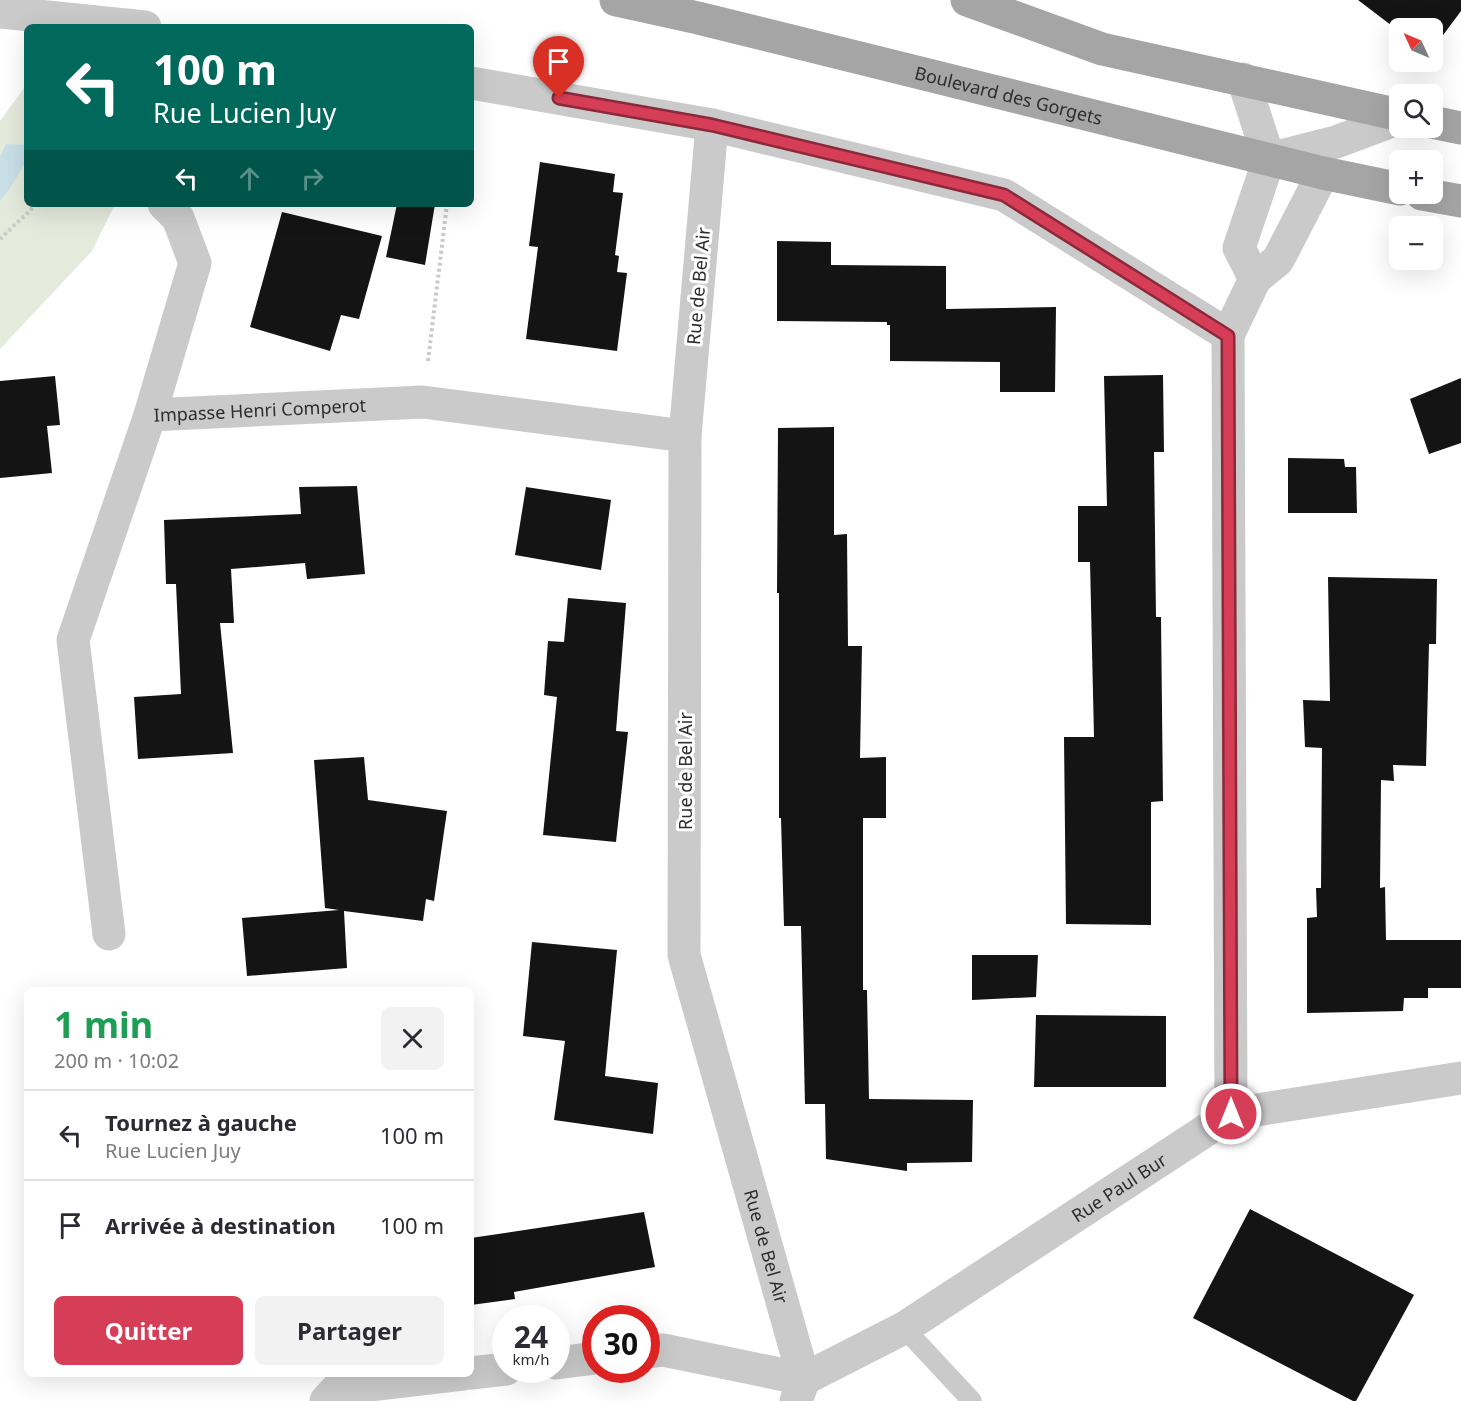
<!DOCTYPE html>
<html lang="fr">
<meta charset="utf-8">
<style>
body{margin:0;font-family:"Noto Sans",sans-serif;background:#f2f2f3;color:#2b2b33;height:100vh;display:flex;flex-direction:column;font-size:22px;white-space:nowrap}
*{box-sizing:border-box;margin:0}
p{font-size:20px;color:#7c7c81}
.icon{flex:none;width:33px;height:33px;fill:none;stroke:currentColor;stroke-width:2;stroke-linecap:round;stroke-linejoin:round}
.map{position:relative;flex:1;overflow:hidden}
.sheet{position:absolute;left:24px;top:987px;width:450px;height:390px;display:flex;flex-direction:column;background:#fff;border-radius:9px;box-shadow:0 6px 24px #0002}
.sheet>*{flex:none}
.top-card{position:absolute;left:24px;top:24px;width:450px;height:183px;border-radius:9px;box-shadow:0 6px 24px #0002;background:#00695c;color:#fff;overflow:hidden}
.needle{width:39px;rotate:314deg}
.buttons{position:absolute;left:1389px;top:18px;display:grid;gap:12px}
.buttons a{display:grid;place-items:center;width:54px;height:54px;border-radius:9px;background:#fff;box-shadow:0 6px 24px #0002;font-size:30px}
.speed{position:absolute;left:492px;top:1305px;display:flex;gap:12px;font-size:30px;font-weight:700;text-align:center}
.speed>*{display:grid;place-content:center;width:78px;height:78px;border-radius:50%;background:#fff;box-shadow:0 6px 24px #0002;line-height:1}
.speed small{font-size:15px;font-weight:400}
.speed .limit{border:9px solid #d22;background:#fff;color:#111}
.pin{position:absolute;display:grid;place-items:center;width:51px;height:51px;color:#fff;margin:-62px -26px;border-radius:50% 50% 50% 0;rotate:-45deg;box-shadow:0 0 6px #0007}
.pin .icon{rotate:45deg}
.me{position:absolute;width:66px;margin:-33px;rotate:0deg;stroke-linejoin:round;filter:drop-shadow(0 0 4px #0008)}
.turn{display:flex;align-items:center;gap:21px;height:126px;padding:0 30px;font-size:27px}
.turn .icon{width:78px;height:78px;stroke-width:2.5}
.turn b{display:block;font-size:42px;line-height:51px}
.lanes{display:flex;align-items:center;height:57px;padding:0 30px;background:#0003;justify-content:center;gap:30px;direction:ltr}
.lanes .off{opacity:.35}
.round{display:grid;place-items:center;flex:none;width:63px;height:63px;border-radius:9px;background:#f2f2f3}
.head{display:flex;align-items:center;justify-content:space-between;height:102px;padding:0 30px}
h1{font-size:36px;font-weight:700;line-height:45px;color:#1e9e55}
.action{display:flex;gap:12px;margin-top:auto;padding:12px 30px}
.action a{flex:1;height:69px;border-radius:9px;background:#d63e57;color:#fff;font-size:24px;font-weight:700;line-height:69px;text-align:center}
.action a+a{background:#f2f2f3;color:#2b2b33}
ul{padding:0;list-style:none}
li{display:flex;align-items:center;gap:18px;height:90px;padding:0 30px;border-top:2px solid #e1e1e2}
li div{flex:1}
li b{display:block;font-size:22px}
li em{font-style:normal}
.map>svg:first-child{display:block}
.green{fill:#e4eadc}
.water{fill:#c9dfe8}
.building{fill:#141414}
.lines{fill:none;stroke-linecap:round;stroke-linejoin:round}
.path{stroke:#cacaca;stroke-width:4;stroke-dasharray:3 3;stroke-linecap:butt}
.service{stroke:#cacaca;stroke-width:20}
.minor{stroke:#cacaca;stroke-width:33}
.tertiary{stroke:#cacaca;stroke-width:33}
.primary{stroke:#a5a5a5;stroke-width:33}
.route-casing{stroke:#8b2839;stroke-width:15}
.route{stroke:#d63e57;stroke-width:10}
.labels{text-anchor:middle;dominant-baseline:central;stroke-width:6;stroke-linejoin:round;paint-order:stroke}
.street-label{font-size:18px;fill:#2d2d2d;stroke:#fff}
</style>
<div class="map">
<svg width="1461" height="1401" viewBox="0 0 1461 1401">
<rect width="100%" height="100%" fill="#fff"/>
<path class="green" d="M27,84V204H115L92,251L0,349V121Z"/>
<path class="water" d="M6,144L27,145V160L10,188L0,201V157Z"/>
<g class="building">
<path d="M1358,0H1461V11L1432,50V28H1400V32Z"/>
<path d="M540,162L615,174L613,192L623,193L615,255L619,256L617,272L627,273L617,351L526,339L538,247L529,246Z"/>
<path d="M397,204H435L425,265L386,257Z"/>
<path d="M282,212L382,236L359,319L341,315L330,351L250,327Z"/>
<path d="M777,241L831,242V265L946,266V309L1056,307L1055,392H1000V362L890,361V325H887V322L777,321Z"/>
<path d="M1163,375L1164,452H1154L1156,617H1161L1163,801L1151,802V925L1066,924L1064,737H1094L1090,562H1078V506H1107L1104,376Z"/>
<path d="M55,376L60,425L47,426L52,473L0,478V381Z"/>
<path d="M1461,378V443L1429,454L1410,399Z"/>
<path d="M834,427V535L847,534L848,646H862L860,758L886,757V818H863V990H867L869,1099L973,1100L972,1162L907,1163V1171L826,1159L825,1104H805L801,926H784L781,818H779V593H777L778,428Z"/>
<path d="M1288,458L1344,459L1345,467H1356L1357,513H1288Z"/>
<path d="M357,486L365,574L307,579L305,563L231,569L234,623H220L233,753L138,759L134,697L181,694L176,584H166L164,520L301,514L299,487Z"/>
<path d="M526,487L611,500L601,570L515,555Z"/>
<path d="M1328,577L1437,579L1436,644H1429L1426,766L1393,765L1394,781L1381,780L1380,888L1385,887L1386,940H1461V988H1428V998H1404L1403,1011L1307,1013V918L1317,917L1316,888H1321L1322,748L1305,747L1303,700L1330,701Z"/>
<path d="M568,598L626,603L616,731L628,732L616,842L543,835L557,697L544,695L548,641L564,642Z"/>
<path d="M364,757L368,800L447,811L434,901L426,899L423,921L344,911L347,968L247,976L242,918L339,910L325,908L314,760Z"/>
<path d="M532,942L617,950L605,1076L658,1083L653,1134L554,1120L565,1041L523,1036Z"/>
<path d="M972,955H1038L1036,997L972,1000Z"/>
<path d="M1036,1015L1166,1016V1087H1034Z"/>
<path d="M1250,1209L1414,1295L1356,1401H1353L1193,1318Z"/>
<path d="M644,1212L655,1267L514,1292L515,1299L471,1305V1238Z"/>
</g>
<g class="lines">
<g class="path">
<path d="M0,239L37,204"/>
<path d="M428,361L447,204"/>
</g>
<path class="service" d="M904,1328L972,1401"/>
<g class="minor">
<path id="s1" d="M712,125L685,436L684,955L804,1379L796,1401"/>
<path d="M1228,335L1231,1114"/>
<path d="M150,415L195,263L178,218L164,204"/>
<path id="s2" d="M109,934L73,640L150,415L423,402L685,436"/>
<path d="M646,1352L663,1350L804,1379"/>
<path d="M556,1363L596,1358"/>
<path d="M471,1373L506,1369"/>
<path id="s3" d="M804,1379L904,1328L1231,1114L1461,1078"/>
<path d="M326,1401L337,1389L463,1374"/>
</g>
<g class="tertiary">
<path d="M0,12L145,27"/>
<path d="M1243,79L1269,159L1239,248L1255,279"/>
<path d="M471,83L712,125L1004,195L1228,335L1255,279L1278,260L1323,173"/>
<path d="M1269,159L1336,142L1400,118"/>
</g>
<g class="primary">
<path id="s4" d="M616,0L698,18L1323,173L1400,189"/>
<path d="M967,0L1102,49L1400,115"/>
<path d="M1432,122L1461,128"/>
<path d="M1422,194L1461,201"/>
</g>
</g>
<g class="lines">
<defs>
<path id="route" d="M559,98L712,125L1004,195L1228,336L1231,1114"/>
</defs>
<use href="#route" class="route-casing"/>
<use href="#route" class="route"/>
</g>
<g class="labels">
<g class="street-label">
<text stroke="none"><textPath href="#s4" startOffset="404">Boulevard des Gorgets</textPath></text>
<text transform="translate(698 286) rotate(-85)">Rue de Bel Air</text>
<text stroke="none"><textPath href="#s2" startOffset="644">Impasse Henri Comperot</textPath></text>
<text transform="translate(685 771) rotate(-90)">Rue de Bel Air</text>
<text stroke="none"><textPath href="#s3" startOffset="369">Rue Paul Bur</textPath></text>
<text stroke="none"><textPath href="#s1" startOffset="1134">Rue de Bel Air</textPath></text>
</g>
</g>
</svg>
<div class="buttons">
<a><svg class="needle" viewBox="-14 -14 28 28"><path d="M0-13l5 13h-10z" fill="#e53935"/><path d="M0 13l5-13h-10z" fill="#7c7c81"/></svg></a>
<a><svg class="icon" aria-label="search" viewBox="0 0 24 24"><circle cx="10" cy="10" r="6"/><path d="M15 15l6 6"/></svg></a>
<a>+</a>
<a>−</a>
</div>
<div class="speed"><div>24<small>km/h</small></div><div class="limit">30</div></div>
<div class="pin" style="left:559px;top:98px;background:#d93025"><svg class="icon" aria-label="arrive" viewBox="0 0 24 24"><path d="M6 21V4h12l-3 4 3 4H6"/></svg></div>
<svg class="me" style="left:1231px;top:1114px" viewBox="-20 -20 40 40"><circle r="17" fill="#d63e57" stroke="#fff" stroke-width="3"/><path d="M0-11L8 9 0 5-8 9z" fill="#fff"/></svg>
<div class="top-card">
<div class="turn"><svg class="icon" aria-label="left" viewBox="0 0 24 24"><path d="M17 20v-9H6M10 6l-5 5 5 5"/></svg><div><b>100 m</b>Rue Lucien Juy</div></div>
<div class="lanes"><svg class="icon" aria-label="left" viewBox="0 0 24 24"><path d="M17 20v-9H6M10 6l-5 5 5 5"/></svg><svg class="icon off" aria-label="ahead" viewBox="0 0 24 24"><path d="M12 20V5M6 11l6-6 6 6"/></svg><svg class="icon off" aria-label="right" viewBox="0 0 24 24"><path d="M7 20v-9h11M14 6l5 5-5 5"/></svg></div>
</div>
<section class="sheet">
<div class="head"><div><h1>1 min</h1><p>200 m · 10:02</p></div><a class="round"><svg class="icon" aria-label="close" viewBox="0 0 24 24"><path d="M6 6l12 12M18 6L6 18"/></svg></a></div>
<ul>
<li><svg class="icon" aria-label="left" viewBox="0 0 24 24"><path d="M17 20v-9H6M10 6l-5 5 5 5"/></svg><div><b>Tournez à gauche</b><p>Rue Lucien Juy</p></div><em>100 m</em></li>
<li><svg class="icon" aria-label="arrive" viewBox="0 0 24 24"><path d="M6 21V4h12l-3 4 3 4H6"/></svg><div><b>Arrivée à destination</b></div><em>100 m</em></li>
</ul>
<div class="action"><a>Quitter</a><a>Partager</a></div>
</section>
</div>
